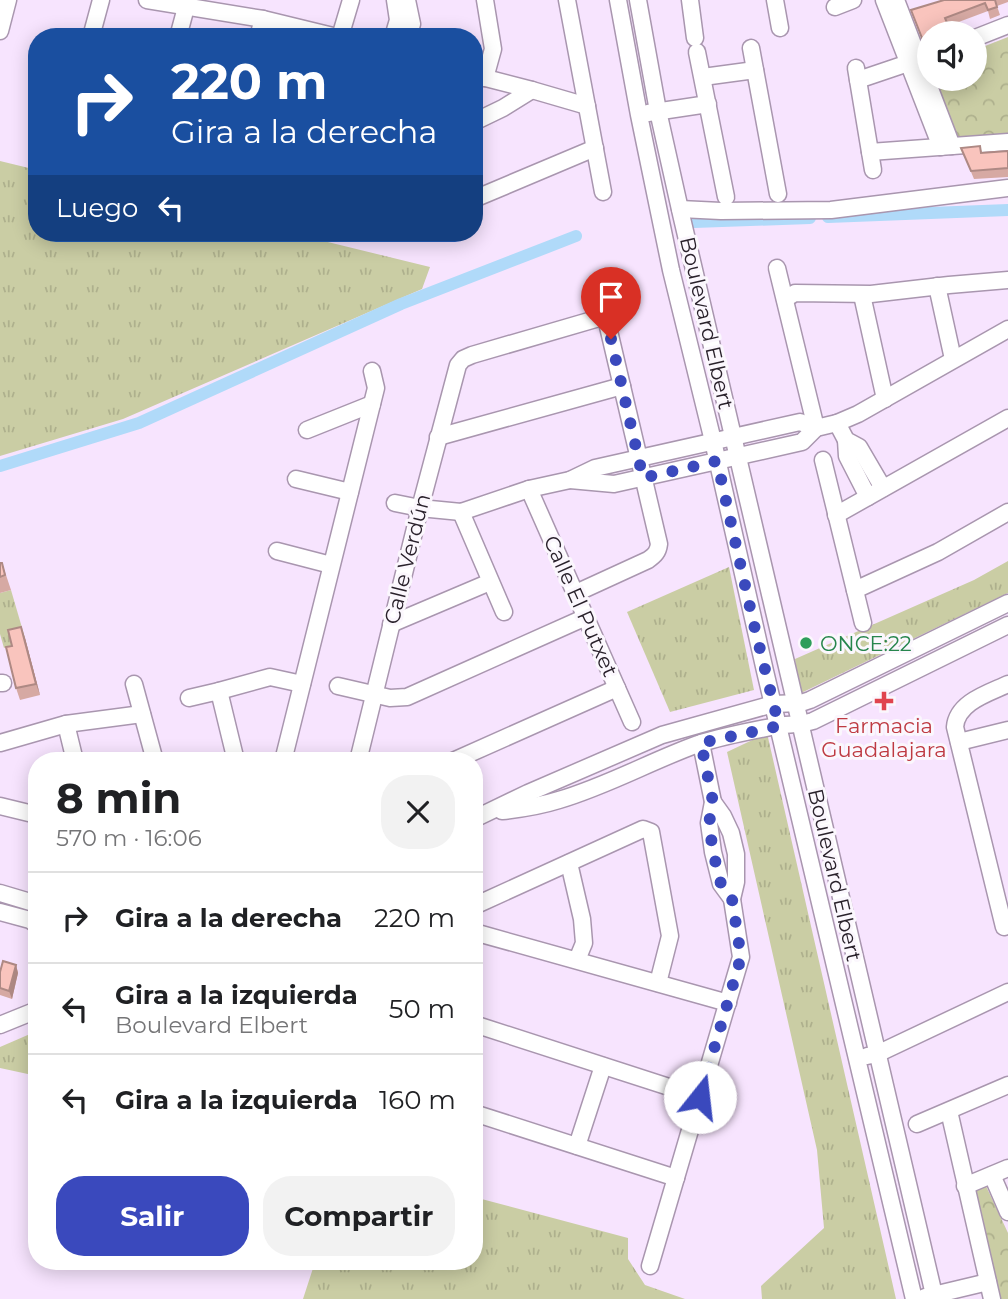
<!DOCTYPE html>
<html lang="es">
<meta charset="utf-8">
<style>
body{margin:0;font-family:Montserrat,sans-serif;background:#f2f2f2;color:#202124;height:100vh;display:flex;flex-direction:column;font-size:26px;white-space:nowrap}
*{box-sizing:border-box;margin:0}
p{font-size:23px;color:#757577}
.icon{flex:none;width:38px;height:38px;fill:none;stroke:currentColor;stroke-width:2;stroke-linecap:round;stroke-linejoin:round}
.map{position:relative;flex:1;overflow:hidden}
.sheet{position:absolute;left:28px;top:752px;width:455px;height:518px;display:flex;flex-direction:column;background:#fff;border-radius:28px;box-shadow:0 4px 18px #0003}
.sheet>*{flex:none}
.hud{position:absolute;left:28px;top:28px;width:455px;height:214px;border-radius:28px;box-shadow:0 4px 18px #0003;background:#1a4fa0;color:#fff;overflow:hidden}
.buttons{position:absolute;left:917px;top:21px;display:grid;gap:14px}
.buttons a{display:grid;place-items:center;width:70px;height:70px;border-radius:50%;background:#fff;box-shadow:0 4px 18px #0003;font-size:35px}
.pin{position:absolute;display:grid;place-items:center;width:60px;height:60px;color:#fff;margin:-72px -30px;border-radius:50% 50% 50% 0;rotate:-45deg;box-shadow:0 0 7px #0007}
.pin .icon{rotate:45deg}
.me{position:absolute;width:77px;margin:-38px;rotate:16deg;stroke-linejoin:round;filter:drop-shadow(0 0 5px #0008)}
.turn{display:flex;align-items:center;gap:24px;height:147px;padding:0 28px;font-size:32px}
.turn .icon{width:91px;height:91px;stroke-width:2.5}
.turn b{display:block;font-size:49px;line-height:60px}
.then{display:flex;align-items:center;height:66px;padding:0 28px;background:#0003;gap:14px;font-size:26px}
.round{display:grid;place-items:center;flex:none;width:74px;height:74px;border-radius:28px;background:#f2f2f2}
.head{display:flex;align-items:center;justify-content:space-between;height:119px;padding:0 28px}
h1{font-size:42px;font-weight:700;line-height:52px}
.primary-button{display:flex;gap:14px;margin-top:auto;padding:14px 28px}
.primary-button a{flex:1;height:80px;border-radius:28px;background:#3a49bd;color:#fff;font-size:28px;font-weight:700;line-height:80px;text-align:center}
.primary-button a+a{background:#f2f2f2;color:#202124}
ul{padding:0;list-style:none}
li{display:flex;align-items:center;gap:21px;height:91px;padding:0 28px;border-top:2px solid #e0e0e0}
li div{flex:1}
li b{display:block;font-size:26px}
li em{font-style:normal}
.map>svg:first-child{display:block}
.grass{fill:url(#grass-tufts)}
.park{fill:url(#park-crowns)}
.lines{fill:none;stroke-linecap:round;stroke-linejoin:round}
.canal{stroke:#b0daf9;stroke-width:12}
.minor-casing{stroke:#a996af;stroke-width:19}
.minor{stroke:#fff;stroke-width:16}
.wall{fill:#d6a9a3}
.shaded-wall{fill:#ae8984}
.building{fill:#f9c4bd;stroke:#ae8984;stroke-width:2}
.route{stroke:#3a49bd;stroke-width:12;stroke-dasharray:0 21.6}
.leisure-dot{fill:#2e9e5b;stroke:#fbf7fd;stroke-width:2.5}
.health-dot{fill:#e0444e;stroke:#fbf7fd;stroke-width:2.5}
.labels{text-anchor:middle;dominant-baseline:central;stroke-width:6;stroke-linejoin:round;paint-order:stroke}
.street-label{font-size:21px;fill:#29212b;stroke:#fbf7fd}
.leisure-label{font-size:21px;fill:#27864d;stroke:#fbf7fd;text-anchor:start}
.health-label{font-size:21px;fill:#be3a42;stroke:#fbf7fd}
</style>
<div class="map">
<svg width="1008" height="1299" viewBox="0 0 1008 1299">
<defs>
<pattern id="grass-tufts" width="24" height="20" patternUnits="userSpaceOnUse" patternTransform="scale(1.75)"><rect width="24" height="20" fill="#cacda4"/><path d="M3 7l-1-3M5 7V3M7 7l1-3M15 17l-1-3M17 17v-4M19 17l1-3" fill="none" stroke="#aeb08d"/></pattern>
<pattern id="park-crowns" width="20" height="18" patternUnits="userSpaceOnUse" patternTransform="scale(1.75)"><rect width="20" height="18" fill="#cacda4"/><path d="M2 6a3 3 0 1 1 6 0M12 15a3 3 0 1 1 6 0" fill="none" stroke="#aeb08d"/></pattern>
</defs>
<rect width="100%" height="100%" fill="#f7e4fe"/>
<g class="grass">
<path d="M0,161L37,170V233H291L430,267L422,289L123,419L0,456Z"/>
<path d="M1008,561V593L799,694L795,659L974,580Z"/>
<path d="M729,567L754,690L670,712L627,612Z"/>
<path d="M11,590L25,638L12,645L4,648L0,634V593Z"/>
<path d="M767,733L896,1299H762L761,1286L824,1228L817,1150L727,752Z"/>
<path d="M37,1031V1076L0,1068V1047Z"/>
<path d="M474,1197L628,1238V1259L645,1285L685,1299H303L315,1262H474Z"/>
</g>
<g class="park">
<path d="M1008,37V138L955,144L931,79H975V50Z"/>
<path d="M986,1186L1008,1233V1299H998L974,1192Z"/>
</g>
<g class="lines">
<g class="canal">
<path d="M828,217L1008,210"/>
<path d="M694,222L810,218"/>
<path d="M0,466L139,423L401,304L576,236"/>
</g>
<defs>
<g id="minor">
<path d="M147,0L263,19L337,37"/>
<path d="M407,0L412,24L408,37"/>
<path d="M485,0L493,49L485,78"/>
<path d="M567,0L603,192"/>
<path d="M618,0L639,115L671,270L713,441L765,671L914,1299"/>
<path d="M638,0L658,111L681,214L935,1299"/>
<path d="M690,0L695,38"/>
<path d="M775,0L780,28"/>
<path d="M884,0L941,147"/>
<path d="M896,0L952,146"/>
<path d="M835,7L853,0"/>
<path d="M0,31L8,0"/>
<path d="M91,37L101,0"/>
<path d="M178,37L188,0"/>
<path d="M258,37L263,19"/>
<path d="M340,37L351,0"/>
<path d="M393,37L398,20L395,0"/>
<path d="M975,38L1008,25"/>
<path d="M751,48L778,194"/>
<path d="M697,52L726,197"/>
<path d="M856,68L873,170"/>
<path d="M474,75L532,90L587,106"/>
<path d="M703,77L755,70"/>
<path d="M858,80L929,56"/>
<path d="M648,113L708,104"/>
<path d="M474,122L503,108L532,90"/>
<path d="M870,152L1008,142"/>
<path d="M474,199L595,148"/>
<path d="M680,209L721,211L831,210L1008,188"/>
<path d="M777,268L816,428"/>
<path d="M937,286L953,359"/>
<path d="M862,295L885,399"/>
<path d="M785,299L795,293L871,294L949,285L1008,280"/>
<path d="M837,423L846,440L859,447L883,488"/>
<path d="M307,430L372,404"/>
<path d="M438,437L622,386"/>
<path d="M846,440L847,456L868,497"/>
<path d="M823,460L863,623"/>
<path d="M296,479L350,492"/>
<path d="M570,480L614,484L802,442L816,428L837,423L858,414L1008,329"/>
<path d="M529,489L632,722"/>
<path d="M395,503L420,508L461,512L529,489L570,480L595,468L800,422L816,428"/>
<path d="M461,512L504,612"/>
<path d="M836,515L1008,418"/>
<path d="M277,551L331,565"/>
<path d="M855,590L938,552L1008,512"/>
<path d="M576,593L648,560C655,555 658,552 659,544L598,284"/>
<path d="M391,624L490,582"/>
<path d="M0,683H3"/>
<path d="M134,684L155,761"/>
<path d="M338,686L390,698L407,697L586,617"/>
<path d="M219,691L270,677L302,684"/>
<path d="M189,698L219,691L236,761"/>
<path d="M66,724L75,761"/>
<path d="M959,742L1008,730"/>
<path d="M0,743L66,724L142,714"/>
<path d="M701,743L713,802L709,823L713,852L721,884L732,899"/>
<path d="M283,761L376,388L372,371"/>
<path d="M358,761L420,508L458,365L463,359L472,355L606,316"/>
<path d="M453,761L617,688"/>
<path d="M0,806L37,815"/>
<path d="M502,811C521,809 540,806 559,800C607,786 651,761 698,744C723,736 751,731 776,726C789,724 801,725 813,721L1008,625"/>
<path d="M474,819L528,793L662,735L773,704L801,703L810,700L1008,603"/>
<path d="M569,863L582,919L584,943L577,960"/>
<path d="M0,893L37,904"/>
<path d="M474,906L643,829L651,832L670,936L658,983"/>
<path d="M0,912L30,920L37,925"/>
<path d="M1004,927L955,727C957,702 989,693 1008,684"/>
<path d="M474,932L728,1003"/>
<path d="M474,1024L700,1097"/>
<path d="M0,1025L37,1010"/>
<path d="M867,1056L877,1054L1008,992"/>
<path d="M949,1111L992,1299"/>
<path d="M474,1113L676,1178"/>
<path d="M917,1124L1008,1085"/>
<path d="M577,1146L603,1066"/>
<path d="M992,1175L1008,1212"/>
<path d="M965,1186L1008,1168"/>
<path d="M650,1266L741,957L732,899L736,882V854L731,833L723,816L713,802"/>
<path d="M925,1297L988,1282"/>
</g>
</defs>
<use href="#minor" class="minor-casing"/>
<use href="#minor" class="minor"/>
</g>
<g class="wall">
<path d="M944,0H1008V2L997,6L1000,15L990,19L988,11L948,26L951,33H929V45L925,46L911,10Z"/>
<path d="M980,146L982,153L1008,151V177L974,179L961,148Z"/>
<path d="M0,563H2L11,590L0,593Z"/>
<path d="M25,638L40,695L20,700L16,688L12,646Z"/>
<path d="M16,965L18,973L12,999L0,995V972Z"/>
</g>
<g class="shaded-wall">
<path d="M21,627L25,638L40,695L36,684Z"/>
<path d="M16,965L18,973L12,999L9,991Z"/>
</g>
<g class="building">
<path d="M944,0H995L997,7L988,10L985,3L945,18L950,30L939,33H929V36L922,38L911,10Z"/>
<path d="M980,146L981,153L1008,151V168L971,171L961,148Z"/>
<path d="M0,563H2L5,575L0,577Z"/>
<path d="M21,627L36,684L16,688L6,647L12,646L8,630Z"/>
<path d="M3,961L16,965L9,991L0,988V972Z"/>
</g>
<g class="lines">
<path class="route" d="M611,339L643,478L717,461L754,625L779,726L701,743L713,802L709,823L713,852L721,884L732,899L741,957L700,1097"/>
</g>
<circle class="leisure-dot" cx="806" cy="643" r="7"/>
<path class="health-dot" d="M880.5 690.5h7v7h7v7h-7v7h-7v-7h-7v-7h7z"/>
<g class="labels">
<g class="street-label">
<text transform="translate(707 323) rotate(77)">Boulevard Elbert</text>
<text transform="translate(407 559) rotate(-76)">Calle Verdún</text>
<text transform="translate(581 606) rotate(66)">Calle El Putxet</text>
<text transform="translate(835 875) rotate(77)">Boulevard Elbert</text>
</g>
<g class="leisure-label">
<text x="820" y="643">ONCE:22</text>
</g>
<g class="health-label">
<text x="884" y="725">Farmacia<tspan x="884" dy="24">Guadalajara</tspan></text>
</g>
</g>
</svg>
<div class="buttons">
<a><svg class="icon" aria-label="sound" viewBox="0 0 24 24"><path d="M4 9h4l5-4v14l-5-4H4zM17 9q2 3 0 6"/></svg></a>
</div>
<div class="pin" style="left:611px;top:339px;background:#d93025"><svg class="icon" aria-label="arrive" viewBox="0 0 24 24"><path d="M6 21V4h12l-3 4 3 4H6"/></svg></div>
<svg class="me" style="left:700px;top:1097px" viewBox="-20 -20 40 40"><circle r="19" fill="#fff"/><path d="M0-13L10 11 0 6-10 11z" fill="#3a49bd"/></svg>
<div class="hud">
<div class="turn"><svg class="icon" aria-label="right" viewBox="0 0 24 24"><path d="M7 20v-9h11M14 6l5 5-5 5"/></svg><div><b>220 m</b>Gira a la derecha</div></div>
<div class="then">Luego<svg class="icon" aria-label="left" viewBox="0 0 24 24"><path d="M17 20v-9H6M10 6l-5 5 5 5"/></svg></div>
</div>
<section class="sheet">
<div class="head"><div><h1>8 min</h1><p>570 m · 16:06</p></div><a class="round"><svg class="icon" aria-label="close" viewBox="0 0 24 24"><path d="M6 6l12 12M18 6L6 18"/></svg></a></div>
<ul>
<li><svg class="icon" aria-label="right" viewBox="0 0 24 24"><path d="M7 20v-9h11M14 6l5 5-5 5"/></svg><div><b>Gira a la derecha</b></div><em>220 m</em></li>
<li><svg class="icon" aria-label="left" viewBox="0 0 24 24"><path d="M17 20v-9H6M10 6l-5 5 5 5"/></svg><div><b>Gira a la izquierda</b><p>Boulevard Elbert</p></div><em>50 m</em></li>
<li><svg class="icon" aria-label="left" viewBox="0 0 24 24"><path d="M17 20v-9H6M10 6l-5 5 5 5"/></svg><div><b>Gira a la izquierda</b></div><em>160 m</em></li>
</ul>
<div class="primary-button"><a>Salir</a><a>Compartir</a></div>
</section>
</div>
